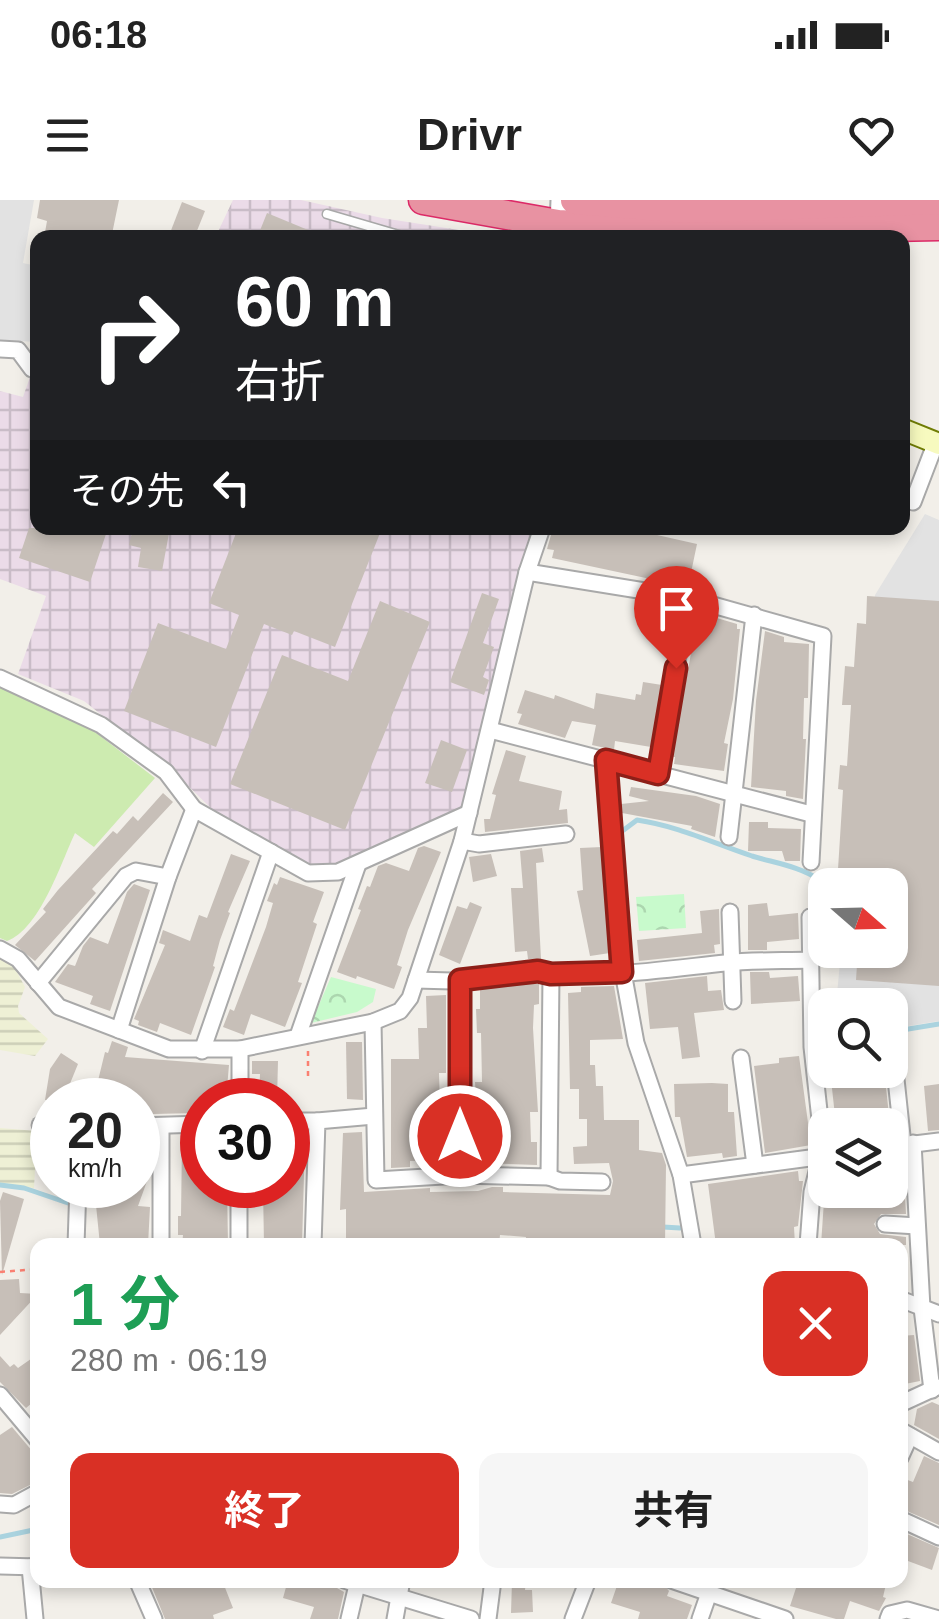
<!DOCTYPE html>
<html lang="ja">
<meta charset="utf-8">
<style>
body{margin:0;font-family:Arial,"Noto Sans JP",sans-serif;background:#f6f6f6;color:#222;height:100vh;display:flex;flex-direction:column;font-size:38px;white-space:nowrap}
*{box-sizing:border-box;margin:0}
p{font-size:32px;color:#767676}
.icon{flex:none;width:55px;height:55px;fill:none;stroke:currentColor;stroke-width:2;stroke-linecap:round;stroke-linejoin:round}
.map{position:relative;flex:1;overflow:hidden}
.details{position:absolute;left:30px;top:1038px;width:878px;height:350px;display:flex;flex-direction:column;background:#fff;border-radius:20px;box-shadow:0 5px 15px #0003}
.details>*{flex:none}
.hud{position:absolute;left:30px;top:30px;width:880px;height:305px;border-radius:20px;box-shadow:0 5px 15px #0003;background:#202124;color:#fff;overflow:hidden}
.needle{width:65px;rotate:110deg}
.buttons{position:absolute;left:808px;top:668px;display:grid;gap:20px}
.buttons a{display:grid;place-items:center;width:100px;height:100px;border-radius:20px;background:#fff;box-shadow:0 5px 15px #0003;font-size:50px}
.speed{position:absolute;left:30px;top:878px;display:flex;gap:20px;font-size:50px;font-weight:700;text-align:center}
.speed>*{display:grid;place-content:center;width:130px;height:130px;border-radius:50%;background:#fff;box-shadow:0 5px 15px #0003;line-height:1}
.speed small{font-size:25px;font-weight:400}
.speed .limit{border:15px solid #d22;background:#fff;color:#111}
.pin{position:absolute;display:grid;place-items:center;width:85px;height:85px;color:#fff;margin:-102px -42px;border-radius:50% 50% 50% 0;rotate:-45deg;box-shadow:0 0 10px #0007}
.pin .icon{rotate:45deg}
.me{position:absolute;width:110px;margin:-55px;rotate:0deg;stroke-linejoin:round;filter:drop-shadow(0 0 8px #0008)}
.turn{display:flex;align-items:center;gap:35px;height:210px;padding:0 40px;font-size:45px}
.turn .icon{width:130px;height:130px;stroke-width:2.5}
.turn b{display:block;font-size:70px;line-height:85px}
.then{display:flex;align-items:center;height:95px;padding:0 40px;background:#0003;gap:20px;font-size:38px}
.round{display:grid;place-items:center;flex:none;width:105px;height:105px;border-radius:20px;background:#f6f6f6}
.overview{display:flex;align-items:center;justify-content:space-between;height:170px;padding:0 40px}
h1{font-size:60px;font-weight:700;line-height:75px;color:#1e9e55}
.cta{display:flex;gap:20px;margin-top:auto;padding:20px 40px}
.cta a{flex:1;height:115px;border-radius:20px;background:#d93025;color:#fff;font-size:40px;font-weight:700;line-height:115px;text-align:center}
.cta a+a{background:#f6f6f6;color:#222}
.status{display:flex;justify-content:space-between;align-items:center;height:70px;padding:0 50px;background:#fff;direction:ltr}
.status svg{height:28px;fill:currentColor}
header{display:flex;justify-content:space-between;align-items:center;height:130px;padding:0 40px;background:#fff;font-size:45px;font-weight:700}
.map>svg:first-child{display:block}
.industrial{fill:url(#industrial-grid)}
.farmland{fill:url(#farmland-rules)}
.grass{fill:#cdebb0}
.park{fill:url(#park-crowns)}
.parking{fill:#e2e2e2}
.lines{fill:none;stroke-linecap:round;stroke-linejoin:round}
.stream{stroke:#aad3df;stroke-width:5}
.building{fill:#c7bfb8}
.lane-casing{stroke:#a9a9a9;stroke-width:11}
.street-casing{stroke:#a9a9a9;stroke-width:19}
.secondary-casing{stroke:#707d05;stroke-width:24}
.highway-casing{stroke:#dc2a67;stroke-width:31}
.path{stroke:#fa8072;stroke-width:2.5;stroke-dasharray:5 5;stroke-linecap:butt}
.lane{stroke:#fff;stroke-width:8}
.street{stroke:#fff;stroke-width:15}
.secondary{stroke:#f7fabf;stroke-width:20}
.highway{stroke:#e892a2;stroke-width:28}
.route-casing{stroke:#8d1f18;stroke-width:25}
.route{stroke:#d93025;stroke-width:18}
</style>
<div class="status"><b>06:18</b><svg viewBox="0 0 49 12"><path d="M0 12V9h3v3zM5 12V6h3v6zM10 12V3h3v9zM15 12V0h3v12zM26 1h20v11H26zM47 4h2v5h-2z"/></svg></div>
<header><svg class="icon" aria-label="menu" viewBox="0 0 24 24"><path d="M4 6h16M4 12h16M4 18h16"/></svg>Drivr<svg class="icon" aria-label="heart" viewBox="0 0 24 24"><path d="M12 20l-8-8c-3-5 5-10 8-4 3-6 11-1 8 4z"/></svg></header>
<div class="map">
<svg width="939" height="1419" viewBox="0 0 939 1419">
<defs>
<pattern id="industrial-grid" width="8" height="8" patternUnits="userSpaceOnUse" patternTransform="scale(2.5)"><rect width="8" height="8" fill="#ebdbe8"/><path d="M0 4h8M4 0v8" fill="none" stroke="#c9bcc7"/></pattern>
<pattern id="farmland-rules" width="6" height="5" patternUnits="userSpaceOnUse" patternTransform="scale(2.5)"><rect width="6" height="5" fill="#eef0d5"/><path d="M0 2.5h6" fill="none" stroke="#ccceb7"/></pattern>
<pattern id="park-crowns" width="20" height="18" patternUnits="userSpaceOnUse" patternTransform="scale(2.5)"><rect width="20" height="18" fill="#c8facc"/><path d="M2 6a3 3 0 1 1 6 0M12 15a3 3 0 1 1 6 0" fill="none" stroke="#acd6af"/></pattern>
</defs>
<rect width="100%" height="100%" fill="#f2efe9"/>
<g class="industrial">
<path d="M233,0H301L382,18L504,37L215,38Z"/>
<path d="M30,177L37,180L38,328H534L524,355L462,613L333,668L316,669L219,616L176,574L84,501L18,474L46,396L0,379V191L23,197Z"/>
</g>
<g class="farmland">
<path d="M0,755L11,761L25,787L18,806L19,813L48,839L35,856L0,850Z"/>
<path d="M0,928L37,931L34,988L0,983Z"/>
</g>
<path class="grass" d="M0,483L82,522L155,578L94,647L75,633C61,663 40,729 7,741L0,738Z"/>
<g class="park">
<path d="M684,694L686,728L639,731L636,697Z"/>
<path d="M331,777L376,789L373,802L357,812L311,823Z"/>
</g>
<g class="parking">
<path d="M0,0H34L23,63L37,66V142L0,140Z"/>
<path d="M925,314L939,320V821L890,829V805H836L838,784L841,750H890V685H847L875,395Z"/>
</g>
<g class="lines">
<g class="stream">
<path d="M621,632L637,620C678,626 713,643 752,656C775,663 799,666 820,680"/>
<path d="M890,832L939,824"/>
<path d="M0,985L24,988L68,1003"/>
<path d="M663,1027L680,1028"/>
<path d="M0,1337L38,1329"/>
</g>
</g>
<g class="building">
<path d="M40,0H119L112,34L97,32L95,38H44L47,21L37,18Z"/>
<path d="M182,2L205,11L194,38L170,33Z"/>
<path d="M267,13L325,37V38H257Z"/>
<path d="M29,328H108L90,382L19,358Z"/>
<path d="M133,328H170L162,371L138,367L141,348L129,345Z"/>
<path d="M238,328H382L335,447L294,431L292,435L264,424L216,547L124,511L158,423L226,449L239,415L209,403Z"/>
<path d="M553,328H626L697,344L688,387L552,358L554,350L547,349Z"/>
<path d="M482,393L499,399L483,443L494,447L483,477L489,480L484,495L450,482Z"/>
<path d="M867,396L939,401V786L856,780L858,750H890V685H837L843,590L838,589L840,565L847,566L851,505H842L845,466L854,467L857,423L866,424Z"/>
<path d="M380,401L430,422L345,630L230,584L282,455L348,481Z"/>
<path d="M700,413L737,424V429H740L733,499L724,543L728,544L724,571L674,564L675,557H672L692,448H696Z"/>
<path d="M765,431L784,437V442L809,444L808,498H804L803,539H806L803,599L786,596V591L751,587L756,501Z"/>
<path d="M643,482L662,485L651,547L615,541L614,550L592,545L596,525L572,521L565,538L518,524L522,514L517,513L525,490L554,499L555,495L594,509L596,493L635,500L636,494L641,495Z"/>
<path d="M441,540L467,550L452,592L425,583Z"/>
<path d="M506,550L526,556L519,581L562,591L559,610L567,609L568,623L485,632L484,619H490L496,595L492,594Z"/>
<path d="M631,587L696,596L720,604L715,637L691,629L692,626L622,613L621,604L649,601L629,596Z"/>
<path d="M163,593L173,602L92,689L96,693L35,761L15,745L46,712L43,709L58,690L113,631L117,634L133,616L138,621Z"/>
<path d="M749,622H768V628L801,629L800,661H785L782,651H748Z"/>
<path d="M424,646L441,652L408,730L397,765L402,767L394,789L357,776L356,779L337,772L361,710L358,709L367,686L370,687L378,666L386,663L409,671L418,648Z"/>
<path d="M602,647L610,753L590,756L577,691L583,690L580,648Z"/>
<path d="M542,648L544,662L536,663L541,759H528L527,751L515,752L511,688H523L520,651Z"/>
<path d="M231,654L250,661L228,712L230,713L220,740L213,766L215,767L191,835L160,823L157,832L138,825L139,821L134,819L165,745L159,743L163,730L190,741L199,715L207,718Z"/>
<path d="M491,654L497,676L473,682L469,657Z"/>
<path d="M280,677L324,692L313,722L317,724L298,782L302,783L285,827L251,814L244,835L223,827L230,809L234,811L266,727L273,703L267,701L274,683L277,685Z"/>
<path d="M134,684L150,690L110,811L90,804L93,796L55,782L68,764L75,766L83,746L90,737L108,744L127,692Z"/>
<path d="M470,702L482,707L460,764L439,755L457,706L467,709Z"/>
<path d="M767,703L769,716L798,713L799,739L767,742V750H748V705Z"/>
<path d="M719,709L720,744L714,745L715,753L639,761L637,740L702,733L700,711Z"/>
<path d="M750,772H769L770,778L798,776L800,801L751,804Z"/>
<path d="M707,776L708,791L721,790L724,810L694,813L700,857L682,859L678,827L650,829L645,783Z"/>
<path d="M529,783L539,784V804L534,805L533,828L538,912H530L531,942H537V965L480,963L475,882H482L481,833H477L476,809H480V789Z"/>
<path d="M614,786L623,839L590,840V865H595L596,886H603L604,920H639V950L662,953L666,965L665,1045H525L526,1037L500,1035L499,1045H346V1009L340,1010L343,933L362,932L364,992L430,988V992L478,991L492,987H503V992L610,995L613,981L609,963L574,964L573,947L587,946V919H579V889H570L568,793L581,792V787Z"/>
<path d="M446,795V873H439L441,946H444L445,960L410,961V967L391,968V859H419L418,828H427L426,796Z"/>
<path d="M112,841L128,847L125,857L229,865L226,900H202V911L198,913L153,914H138V900H45L50,869L61,853L78,864L69,886L95,893L105,852L108,853Z"/>
<path d="M346,842H362L363,900L347,899Z"/>
<path d="M799,856L811,945L765,953L754,866L779,863V858Z"/>
<path d="M252,861H278L277,900H259L260,874H252Z"/>
<path d="M830,870H851L852,881L885,878L890,925H836Z"/>
<path d="M712,883L728,884V912H734L737,956L723,958L722,953L687,957L680,917H675L674,884Z"/>
<path d="M939,884V930L928,931L924,886Z"/>
<path d="M198,935L199,985H227L228,1045H182L183,1035H178V1016H181L182,942H186V936Z"/>
<path d="M292,940H305L302,1045H264L263,988L292,986Z"/>
<path d="M903,959L906,1014H881L874,1024L880,1034L906,1037V1045H821L825,986V990H840V994L890,990V960Z"/>
<path d="M138,968L150,973L138,1006L150,1007L148,1045H100L94,985H138Z"/>
<path d="M798,971L799,981H803L798,1026L794,1027L795,1045H716L708,984Z"/>
<path d="M3,992L24,999L2,1075L0,1001Z"/>
<path d="M19,1079L20,1093L38,1094L0,1135V1080Z"/>
<path d="M914,1135L920,1181L900,1185V1136Z"/>
<path d="M38,1154V1198L26,1208L0,1182V1156L10,1167L14,1164L18,1168Z"/>
<path d="M932,1202L939,1205V1239L914,1225L917,1209Z"/>
<path d="M12,1227L38,1258V1281L12,1294L0,1293V1235Z"/>
<path d="M924,1256L939,1263V1325L900,1308V1291L905,1279L913,1282Z"/>
<path d="M900,1331L939,1348L932,1370L900,1358Z"/>
<path d="M149,1380H222L233,1408L213,1415L214,1419H165Z"/>
<path d="M288,1380L333,1381L337,1388L344,1392L338,1419H310L314,1407L283,1398Z"/>
<path d="M526,1380L525,1390H532L533,1412L511,1413L512,1381Z"/>
<path d="M619,1380H660L669,1391L667,1396L692,1405L687,1419H638L640,1412L611,1403Z"/>
<path d="M804,1380H887L883,1397L886,1398L879,1411L850,1401L844,1419H836L790,1406L797,1385L803,1387Z"/>
</g>
<g class="lines">
<defs>
<path id="lane" d="M327,14L409,38"/>
<g id="street">
<path d="M558,24L559,0"/>
<path d="M0,149L18,150L32,169L38,171"/>
<path d="M913,302L936,242"/>
<path d="M527,372L688,398L823,436L811,662"/>
<path d="M0,478L101,525L166,572L194,609"/>
<path d="M490,530L811,614"/>
<path d="M606,560L623,772L636,843L681,975L693,1045"/>
<path d="M658,573L688,398"/>
<path d="M729,637L754,415"/>
<path d="M462,641L479,644L566,634"/>
<path d="M730,712L733,801"/>
<path d="M0,749L18,759L59,807L169,849H240L373,822L400,811L410,798L462,641L527,372L542,328"/>
<path d="M460,779V975"/>
<path d="M416,780L452,781L538,771C584,782 675,768 725,763C753,760 782,761 811,760"/>
<path d="M38,783L126,676L136,671L168,677"/>
<path d="M373,822L376,980L460,975L549,977L551,774"/>
<path d="M119,830L168,677L194,609L308,673L338,672L469,613"/>
<path d="M298,836L358,664"/>
<path d="M202,851L271,652"/>
<path d="M741,858L755,965"/>
<path d="M896,879L903,945"/>
<path d="M240,900V849"/>
<path d="M288,921H317"/>
<path d="M40,925H52"/>
<path d="M138,926L202,924"/>
<path d="M913,943L922,1108L932,1190"/>
<path d="M890,947L939,941"/>
<path d="M681,975L825,956"/>
<path d="M549,977L560,981L602,982"/>
<path d="M885,1024L917,1026"/>
<path d="M76,1045L78,985"/>
<path d="M161,1045V926"/>
<path d="M239,1045V985"/>
<path d="M313,1045L317,921L374,916"/>
<path d="M808,1045L812,992L823,947L812,847L810,717"/>
<path d="M900,1099L939,1114"/>
<path d="M0,1195L38,1240"/>
<path d="M900,1204L937,1187"/>
<path d="M900,1230L939,1252"/>
<path d="M900,1258L910,1236"/>
<path d="M0,1304L14,1305L38,1292"/>
<path d="M900,1319L939,1337"/>
<path d="M0,1366L38,1367"/>
<path d="M30,1367L35,1419"/>
<path d="M137,1380L154,1419"/>
<path d="M344,1380L471,1419"/>
<path d="M671,1380L709,1393"/>
<path d="M349,1419L357,1385"/>
<path d="M395,1419L402,1380"/>
<path d="M488,1419L493,1380"/>
<path d="M573,1419L588,1380"/>
<path d="M700,1419L709,1393L785,1419"/>
<path d="M888,1419L890,1414L907,1410L939,1419"/>
</g>
<path id="secondary" d="M902,229L939,244"/>
<g id="highway">
<path d="M423,0L558,24L687,31L939,26"/>
<path d="M575,0L686,9L939,0"/>
</g>
</defs>
<use href="#lane" class="lane-casing"/>
<use href="#street" class="street-casing"/>
<use href="#secondary" class="secondary-casing"/>
<use href="#highway" class="highway-casing"/>
<g class="path">
<path d="M308,851V881"/>
<path d="M0,1072L38,1069"/>
</g>
<use href="#lane" class="lane"/>
<use href="#street" class="street"/>
<use href="#secondary" class="secondary"/>
<use href="#highway" class="highway"/>
</g>
<g class="lines">
<defs>
<path id="route" d="M460,936V780L538,771L551,774L622,772L606,560L658,574L676,468"/>
</defs>
<use href="#route" class="route-casing"/>
<use href="#route" class="route"/>
</g>
</svg>
<div class="buttons">
<a><svg class="needle" viewBox="-14 -14 28 28"><path d="M0-13l5 13h-10z" fill="#e53935"/><path d="M0 13l5-13h-10z" fill="#767676"/></svg></a>
<a><svg class="icon" aria-label="search" viewBox="0 0 24 24"><circle cx="10" cy="10" r="6"/><path d="M15 15l6 6"/></svg></a>
<a><svg class="icon" aria-label="layers" viewBox="0 0 24 24"><path d="M12 4l9 5-9 5-9-5zM3 14l9 5 9-5"/></svg></a>
</div>
<div class="speed"><div>20<small>km/h</small></div><div class="limit">30</div></div>
<div class="pin" style="left:676px;top:468px;background:#d93025"><svg class="icon" aria-label="arrive" viewBox="0 0 24 24"><path d="M6 21V4h12l-3 4 3 4H6"/></svg></div>
<svg class="me" style="left:460px;top:936px" viewBox="-20 -20 40 40"><circle r="17" fill="#d93025" stroke="#fff" stroke-width="3"/><path d="M0-11L8 9 0 5-8 9z" fill="#fff"/></svg>
<div class="hud">
<div class="turn"><svg class="icon" aria-label="right" viewBox="0 0 24 24"><path d="M7 20v-9h11M14 6l5 5-5 5"/></svg><div><b>60 m</b>右折</div></div>
<div class="then">その先<svg class="icon" aria-label="left" viewBox="0 0 24 24"><path d="M17 20v-9H6M10 6l-5 5 5 5"/></svg></div>
</div>
<section class="details">
<div class="overview"><div><h1>1 分</h1><p>280 m · 06:19</p></div><a class="round" style="background:#d93025;color:#fff"><svg class="icon" aria-label="close" viewBox="0 0 24 24"><path d="M6 6l12 12M18 6L6 18"/></svg></a></div>
<div class="cta"><a>終了</a><a>共有</a></div>
</section>
</div>
